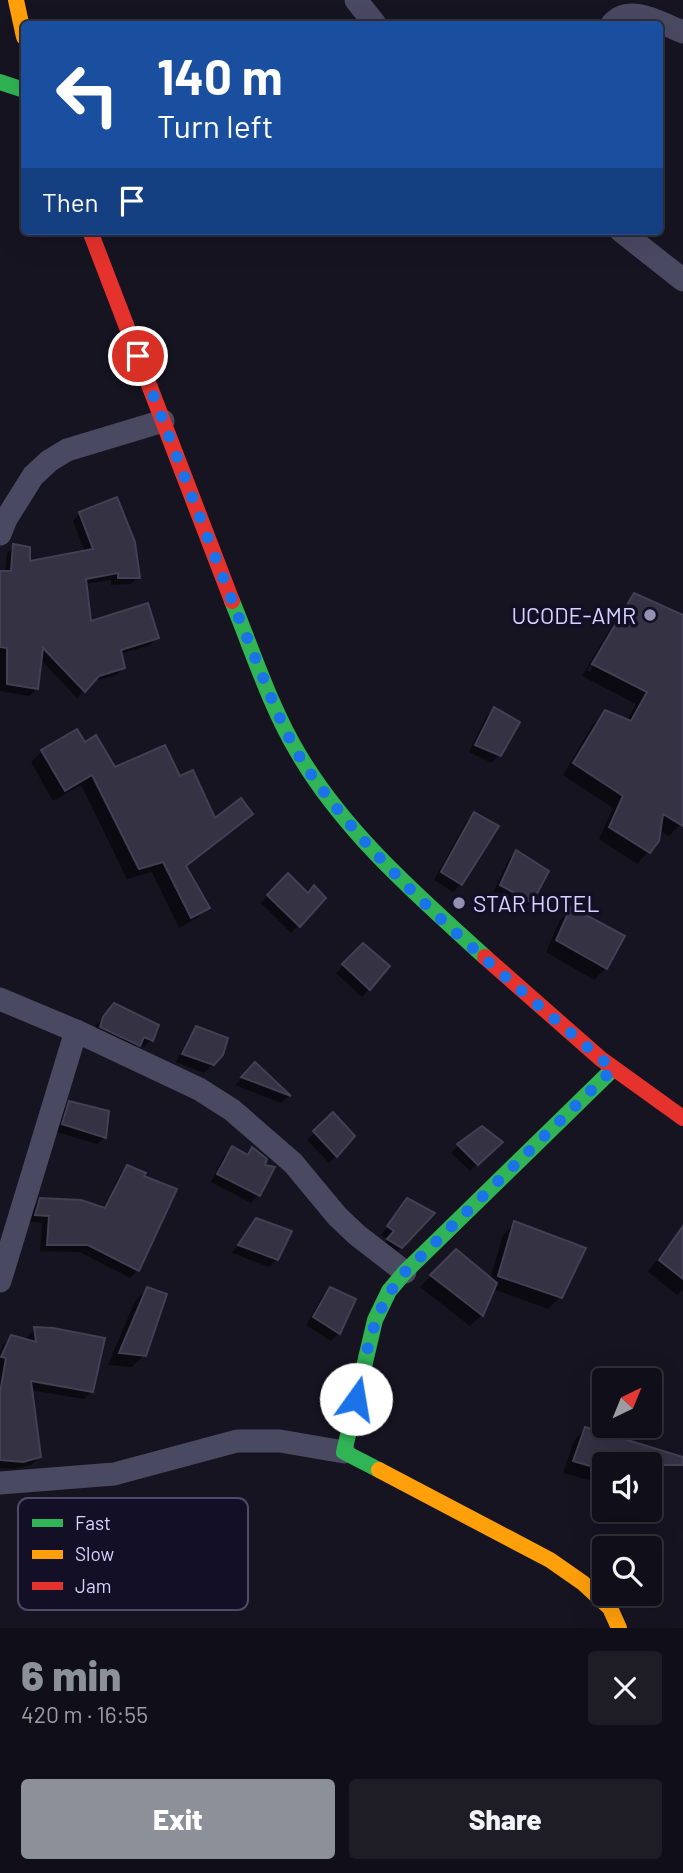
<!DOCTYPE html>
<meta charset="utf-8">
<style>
body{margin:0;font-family:Barlow,sans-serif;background:#1e1d26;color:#f1f3f6;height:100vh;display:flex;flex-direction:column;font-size:26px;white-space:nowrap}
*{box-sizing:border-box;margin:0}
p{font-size:23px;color:#9c9ca2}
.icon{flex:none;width:38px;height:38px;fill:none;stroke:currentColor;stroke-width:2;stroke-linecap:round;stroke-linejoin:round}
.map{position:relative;height:1628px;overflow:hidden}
.drawer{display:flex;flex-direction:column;background:#100f19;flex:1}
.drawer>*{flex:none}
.hud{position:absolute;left:21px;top:21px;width:642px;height:214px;border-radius:7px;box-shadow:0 7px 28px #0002,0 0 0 2px #302f38;background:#1a4fa0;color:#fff;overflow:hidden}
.needle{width:46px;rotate:43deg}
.tools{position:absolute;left:592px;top:1368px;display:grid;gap:14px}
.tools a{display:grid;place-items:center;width:70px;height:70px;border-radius:7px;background:#100f19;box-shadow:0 7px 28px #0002,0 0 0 2px #302f38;font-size:35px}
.pin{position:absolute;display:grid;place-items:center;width:60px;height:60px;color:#fff;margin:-30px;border:4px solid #fff;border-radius:50%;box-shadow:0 2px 7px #0007}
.me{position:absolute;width:77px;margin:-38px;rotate:13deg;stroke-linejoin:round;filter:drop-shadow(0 0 5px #0008)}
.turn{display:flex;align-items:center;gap:24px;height:147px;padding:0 21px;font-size:32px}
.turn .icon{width:91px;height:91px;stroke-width:2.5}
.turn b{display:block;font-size:49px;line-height:60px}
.then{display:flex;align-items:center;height:66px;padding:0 21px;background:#0003;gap:14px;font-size:26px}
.round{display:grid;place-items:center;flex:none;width:74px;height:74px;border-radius:7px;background:#1e1d26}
.overview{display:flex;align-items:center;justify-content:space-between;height:119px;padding:0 21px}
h1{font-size:42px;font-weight:800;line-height:52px;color:#8c9099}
.action{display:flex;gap:14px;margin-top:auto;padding:14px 21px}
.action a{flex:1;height:80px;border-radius:7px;background:#8c9099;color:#fff;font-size:28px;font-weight:800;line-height:80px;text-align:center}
.action a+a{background:#1e1d26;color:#f1f3f6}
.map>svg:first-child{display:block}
.shadow{fill:#0007;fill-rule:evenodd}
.building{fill:#343243;stroke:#433f54;stroke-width:2}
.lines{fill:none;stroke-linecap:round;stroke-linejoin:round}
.street{stroke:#4a4962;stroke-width:23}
.fast{stroke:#30b455;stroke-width:16}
.slow{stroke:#ff9f0a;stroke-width:16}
.jam{stroke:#e5322d;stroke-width:16}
.route{stroke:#1a73e8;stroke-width:12;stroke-dasharray:0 21.6}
.poi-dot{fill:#9591b1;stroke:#130f26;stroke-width:2.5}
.labels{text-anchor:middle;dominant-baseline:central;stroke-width:7;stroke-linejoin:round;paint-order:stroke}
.poi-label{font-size:23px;fill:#d9d4ff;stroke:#130f26;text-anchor:end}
.key{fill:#130f26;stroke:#4e4a67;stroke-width:2}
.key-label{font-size:19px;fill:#d9d4ff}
</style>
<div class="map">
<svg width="683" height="1628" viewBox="0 0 683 1628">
<rect width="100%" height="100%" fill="#161421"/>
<g class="shadow">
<path d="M80,513L138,577L131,584L111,585V580L85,584L90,623L157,637L150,645L120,654L123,668L116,675L91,682L77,698L40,659L37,689L29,696L0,691V573H5L7,553L14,546L28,563L85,552L73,521Z"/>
<path d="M634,596L683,617V821L669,836L659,830L658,841L637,864L599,839L613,808L563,775L593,724L605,712L627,721L636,704L582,676L623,607ZM624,606H628L590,672L587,670Z"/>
<path d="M494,709L518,723L499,755L492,763L469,752L486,717Z"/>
<path d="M84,745L115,769L179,778L214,820L251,814L185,867L208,907L197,918L179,928L152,872L127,879L81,785L53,801L31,762L42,751Z"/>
<path d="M474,814L497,827L461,884L453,892L434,880L466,822Z"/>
<path d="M516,852L531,902L523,910L493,893L509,859Z"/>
<path d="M288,875L307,895L324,898L291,933L261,903Z"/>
<path d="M571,909L606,968L594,980L546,952L560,920Z"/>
<path d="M363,945L387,966L362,997L336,973Z"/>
<path d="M114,1005L151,1040L144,1047L138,1045L131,1052L93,1034L96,1026Z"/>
<path d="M197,1028L222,1054L204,1073L176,1062L189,1036Z"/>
<path d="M255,1065L289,1096L281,1103L235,1085Z"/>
<path d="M70,1103L105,1137L97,1144L56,1132L62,1110Z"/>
<path d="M333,1115L336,1156L329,1163L307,1140Z"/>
<path d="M500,1142L470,1171L451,1153L459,1145Z"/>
<path d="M232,1149L246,1156L253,1149L263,1166L272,1168L258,1195L251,1203L211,1182L224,1156Z"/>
<path d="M128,1167L138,1270L130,1278L80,1252L40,1251L42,1223L29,1222L33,1207L41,1200L103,1209L120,1174Z"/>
<path d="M408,1200L432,1213L393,1255L381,1248L388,1239L381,1235Z"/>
<path d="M256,1220L277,1259L269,1267L232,1253Z"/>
<path d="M515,1223L560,1297L548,1309L493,1289L482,1315L470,1326L420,1287L456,1251L490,1279L503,1235Z"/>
<path d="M683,1225V1289L677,1295L648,1272Z"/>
<path d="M147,1289L144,1355L132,1367L108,1365L135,1301Z"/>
<path d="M330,1289L339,1333L331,1341L306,1325L322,1297Z"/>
<path d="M35,1329L92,1391L84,1399L30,1390L39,1457L31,1465L14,1469L0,1468V1352L3,1345L11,1337L28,1341L27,1337Z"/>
<path d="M585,1429L664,1453L654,1483L649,1488V1465H604V1484L563,1473L574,1441Z"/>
</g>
<g class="building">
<path d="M117,497L135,542L140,578H118V573L86,579L91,621L148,603L159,638L121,650L125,668L99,676L85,692L43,648L38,689L7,684V648L0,647V571H11L13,544L30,547V561L93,549L79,512Z"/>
<path d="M634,593L683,615V826L663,814L659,841L650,853L609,827L623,796L573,763L605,710L631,721L647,692L592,664Z"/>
<path d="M494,707L520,722L501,756L475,745Z"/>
<path d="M77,729L85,742L96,735L115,767L165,745L180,776L193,770L215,818L241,798L253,814L186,866L210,908L191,918L163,862L139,869L92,775L65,791L41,750Z"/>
<path d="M474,812L499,826L462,885L441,872Z"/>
<path d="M516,850L549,871L532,903L500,885Z"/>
<path d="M288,873L308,893L314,885L326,898L300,927L267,895Z"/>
<path d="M571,907L625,936L607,969L556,940Z"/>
<path d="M363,943L390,966L370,990L342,964Z"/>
<path d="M114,1003L159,1025L153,1041L144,1037L140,1046L100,1027L103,1017Z"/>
<path d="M196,1026L228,1038L223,1055L214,1065L182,1054Z"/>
<path d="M255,1062L291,1096L241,1077Z"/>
<path d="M69,1101L109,1111L106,1138L62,1124Z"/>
<path d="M333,1112L355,1136L337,1157L313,1131Z"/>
<path d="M482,1126L503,1142L478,1165L457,1144Z"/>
<path d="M232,1146L248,1155L252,1147L267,1159L265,1165L275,1167L260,1196L217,1174Z"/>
<path d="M127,1165L146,1173L144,1176L177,1189L139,1271L88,1245H47L49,1216L35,1215L40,1198L81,1200L105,1208Z"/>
<path d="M407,1198L435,1213L402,1248L387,1239L394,1231L387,1226Z"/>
<path d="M256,1218L292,1231L278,1260L238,1245Z"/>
<path d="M514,1221L586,1248L562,1298L498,1276Z"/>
<path d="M683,1226V1279L659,1260Z"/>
<path d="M456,1249L497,1283L483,1316L430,1275Z"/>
<path d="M147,1287L167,1294L146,1356L119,1353Z"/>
<path d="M330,1287L356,1299L340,1334L313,1317Z"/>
<path d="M34,1327L53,1328L105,1338L93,1392L31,1381L41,1457L23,1462L0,1460V1393L6,1358L1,1357L11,1335L36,1342Z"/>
<path d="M585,1427L683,1457V1465H604V1470L573,1461Z"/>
</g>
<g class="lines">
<g class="street">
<path d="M356,0L375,24"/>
<path d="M612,24C630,3 662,24 683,32"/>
<path d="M621,231L683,280"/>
<path d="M0,534L6,519L33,476L49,461L67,450L163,421"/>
<path d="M0,999L76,1031L199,1089L232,1110L293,1163L337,1216L357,1235L405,1272"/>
<path d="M0,1281L76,1031"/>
<path d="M0,1483L114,1474L237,1441H280L344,1452"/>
</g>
<g class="fast">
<path d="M0,82L24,90"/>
<path d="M232,601C253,652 270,706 298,753C345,833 417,895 485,957"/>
<path d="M379,1470L344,1452L375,1320L389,1291L405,1272L613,1069"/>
</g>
<g class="slow">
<path d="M16,0L24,37"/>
<path d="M379,1470L550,1560L583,1583L610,1608L619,1628"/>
</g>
<g class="jam">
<path d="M90,231L232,601"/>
<path d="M485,957L601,1059L683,1118"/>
</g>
</g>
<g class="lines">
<path class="route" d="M138,356C174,448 208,541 245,633C265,680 281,731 310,773C390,886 509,979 613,1069L405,1272C371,1312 368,1350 356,1399"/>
</g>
<g class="poi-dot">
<circle cx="650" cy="615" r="7"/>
<circle cx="459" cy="903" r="7"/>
</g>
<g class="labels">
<g class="poi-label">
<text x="636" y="615">UCODE-AMR</text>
<text x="473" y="903" text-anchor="start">STAR HOTEL</text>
</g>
</g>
<rect x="18" y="1498" width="230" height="112" rx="10" class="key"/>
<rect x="32" y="1519" width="31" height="8" fill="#30b455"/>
<rect x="32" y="1550" width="31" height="9" fill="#ff9f0a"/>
<rect x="32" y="1582" width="31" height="8" fill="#e5322d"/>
<g class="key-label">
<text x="75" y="1530">Fast</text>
<text x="75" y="1561">Slow</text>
<text x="75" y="1593">Jam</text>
</g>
</svg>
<div class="tools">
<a><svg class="needle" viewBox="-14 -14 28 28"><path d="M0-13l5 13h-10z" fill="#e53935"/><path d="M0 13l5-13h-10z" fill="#9c9ca2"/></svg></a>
<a><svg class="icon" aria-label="sound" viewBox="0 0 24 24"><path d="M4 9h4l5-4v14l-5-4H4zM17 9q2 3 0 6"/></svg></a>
<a><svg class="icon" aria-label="search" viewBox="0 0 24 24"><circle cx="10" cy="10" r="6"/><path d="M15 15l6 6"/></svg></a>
</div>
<div class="pin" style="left:138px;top:356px;background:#d93025"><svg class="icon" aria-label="arrive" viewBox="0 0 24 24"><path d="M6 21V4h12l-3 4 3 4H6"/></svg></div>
<svg class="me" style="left:356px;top:1399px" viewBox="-20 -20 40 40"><circle r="19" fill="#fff"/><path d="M0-13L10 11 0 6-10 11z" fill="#1a73e8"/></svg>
<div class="hud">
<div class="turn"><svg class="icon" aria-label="left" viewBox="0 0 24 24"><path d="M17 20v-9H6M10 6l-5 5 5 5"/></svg><div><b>140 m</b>Turn left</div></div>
<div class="then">Then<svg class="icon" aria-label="arrive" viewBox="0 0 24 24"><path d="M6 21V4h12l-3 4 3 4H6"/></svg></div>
</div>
</div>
<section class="drawer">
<div class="overview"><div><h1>6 min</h1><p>420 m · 16:55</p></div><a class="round"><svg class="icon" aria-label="close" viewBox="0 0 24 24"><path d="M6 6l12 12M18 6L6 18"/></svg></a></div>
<div class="action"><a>Exit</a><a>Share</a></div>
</section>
